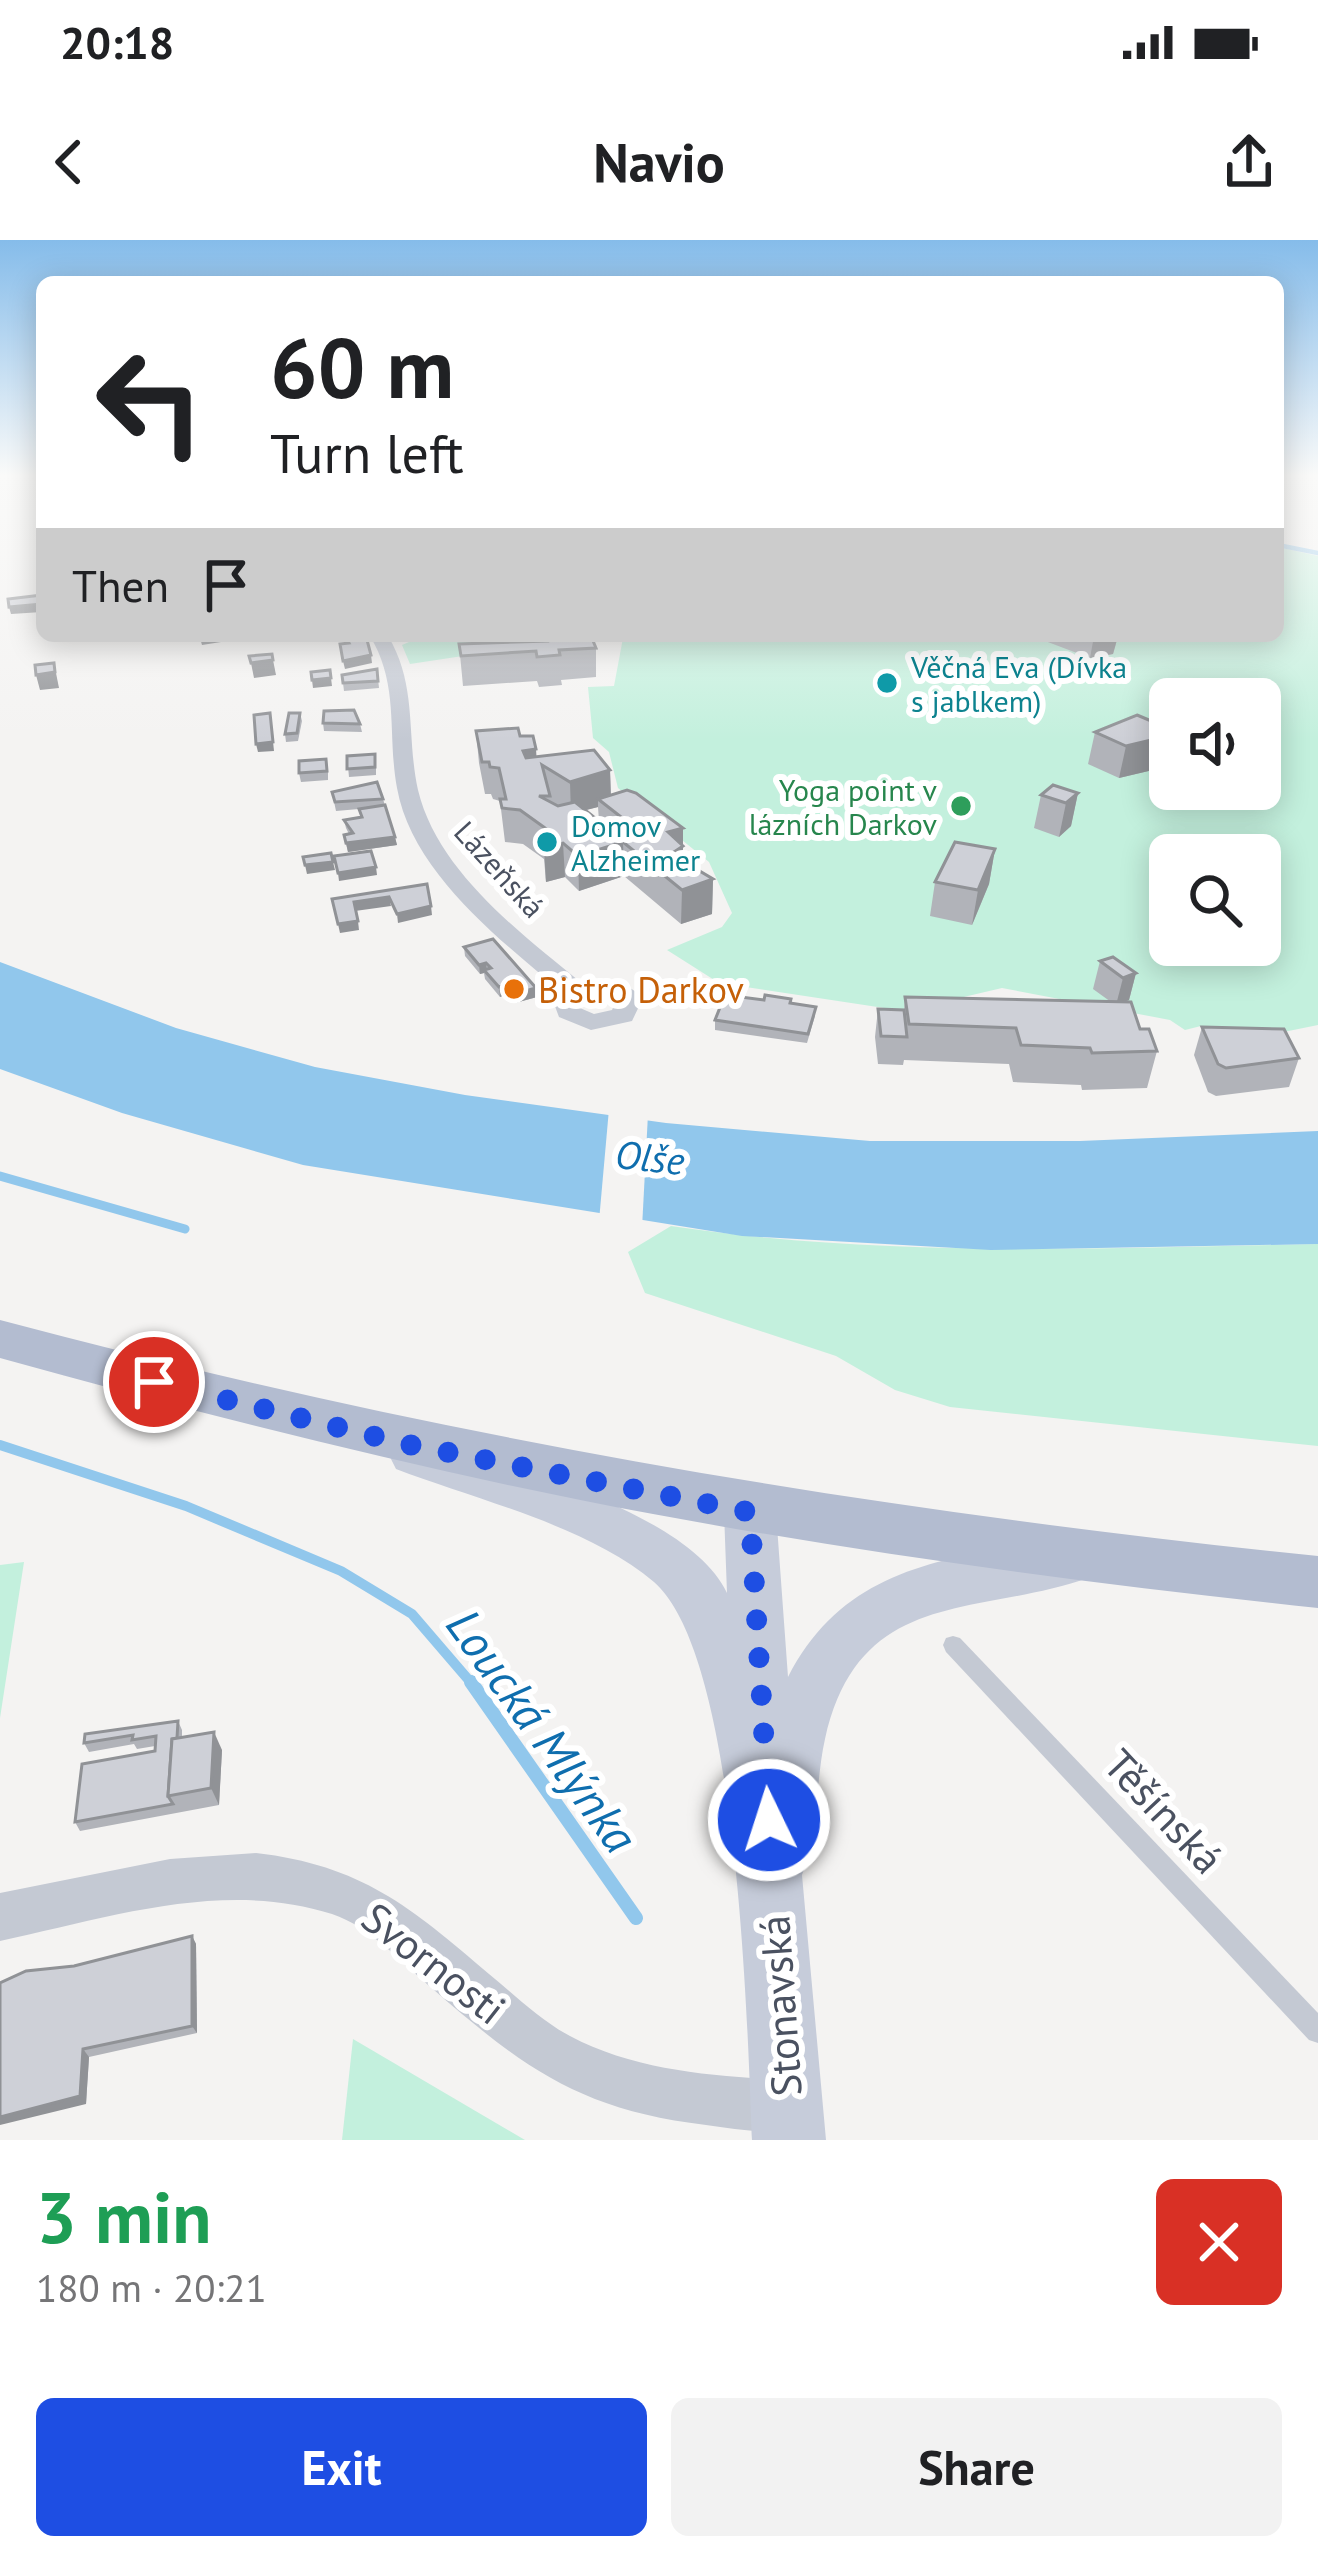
<!DOCTYPE html>
<meta charset="utf-8">
<style>
body{margin:0;font-family:"PT Sans",sans-serif;background:#f2f2f2;color:#202124;height:100vh;display:flex;flex-direction:column;font-size:45px;white-space:nowrap}
*{box-sizing:border-box;margin:0}
p{font-size:39px;color:#757577}
.icon{flex:none;width:66px;height:66px;fill:none;stroke:currentColor;stroke-width:2;stroke-linecap:round;stroke-linejoin:round}
.map{position:relative;height:1900px;overflow:hidden}
.sheet{display:flex;flex-direction:column;background:#fff;flex:1}
.sheet>*{flex:none}
.guide{position:absolute;left:36px;top:36px;width:1248px;height:366px;border-radius:18px;box-shadow:0 6px 30px #0003;background:#fff;color:#202124;overflow:hidden}
.fabs{position:absolute;left:1149px;top:438px;display:grid;gap:24px}
.fabs a{display:grid;place-items:center;width:132px;height:132px;border-radius:18px;background:#fff;box-shadow:0 6px 30px #0003;font-size:60px}
.pin{position:absolute;display:grid;place-items:center;width:102px;height:102px;color:#fff;margin:-51px;border:6px solid #fff;border-radius:50%;box-shadow:0 3px 12px #0007}
.me{position:absolute;width:132px;margin:-66px;rotate:356deg;stroke-linejoin:round;filter:drop-shadow(0 0 9px #0008)}
.turn{display:flex;align-items:center;gap:42px;height:252px;padding:0 36px;font-size:54px}
.turn .icon{width:156px;height:156px;stroke-width:2.5}
.turn b{display:block;font-size:84px;line-height:102px}
.then{display:flex;align-items:center;height:114px;padding:0 36px;background:#0003;gap:24px;font-size:45px}
.round{display:grid;place-items:center;flex:none;width:126px;height:126px;border-radius:18px;background:#f2f2f2}
.summary{display:flex;align-items:center;justify-content:space-between;height:204px;padding:0 36px}
h1{font-size:72px;font-weight:600;line-height:90px;color:#1e9e55}
.button{display:flex;gap:24px;margin-top:auto;padding:24px 36px}
.button a{flex:1;height:138px;border-radius:18px;background:#1e4ee3;color:#fff;font-size:48px;font-weight:600;line-height:138px;text-align:center}
.button a+a{background:#f2f2f2;color:#202124}
.status{display:flex;justify-content:space-between;align-items:center;height:84px;padding:0 60px;background:#fff;direction:ltr}
.status svg{height:33px;fill:currentColor}
header{display:flex;justify-content:space-between;align-items:center;height:156px;padding:0 36px;background:#fff;font-size:54px;font-weight:600}
.map>svg:first-child{display:block}
.green{fill:#c3f0dd;fill-rule:evenodd}
.water{fill:#91c7ec}
.pier{fill:#f4f3f2}
.lines{fill:none;stroke-linecap:round;stroke-linejoin:round}
.stream-far3{stroke:#91c7ec;stroke-width:4.5}
.stream-far2{stroke:#91c7ec;stroke-width:9}
.stream-far1{stroke:#91c7ec;stroke-width:10}
.stream{stroke:#91c7ec;stroke-width:14}
.lane{fill:#c4c9d3;fill-rule:evenodd}
.street{fill:#c4c9d3;fill-rule:evenodd}
.secondary{fill:#c6ccda;fill-rule:evenodd}
.primary{fill:#b3bcd0;fill-rule:evenodd}
.wall{fill:#b1b3b9;fill-rule:evenodd}
.shaded-wall{fill:#909296}
.building{fill:#ced0d7;stroke:#909296;stroke-width:3}
.route{stroke:#1e4ee3;stroke-width:21;stroke-dasharray:0 37.8}
.culture-dot{fill:#0f9aa8;stroke:#fff;stroke-width:4.5}
.leisure-dot{fill:#2e9e5b;stroke:#fff;stroke-width:4.5}
.food-dot{fill:#e8710a;stroke:#fff;stroke-width:4.5}
.labels{text-anchor:middle;dominant-baseline:central;stroke-width:12;stroke-linejoin:round;paint-order:stroke}
.far-culture-label{font-size:30px;fill:#0d838f;stroke:#fff;text-anchor:start}
.far-leisure-label{font-size:30px;fill:#27864d;stroke:#fff;text-anchor:end}
.far-street-label{font-size:30px;fill:#4a5160;stroke:#fff}
.food-label{font-size:36px;fill:#c56008;stroke:#fff;text-anchor:start}
.water-label{font-size:39px;font-style:italic;fill:#0f6eae;stroke:#fff}
.near-street-label{font-size:42px;fill:#4a5160;stroke:#fff}
.near-water-label{font-size:48px;font-style:italic;fill:#0f6eae;stroke:#fff}
</style>
<div class="status"><b>20:18</b><svg viewBox="0 0 49 12"><path d="M0 12V9h3v3zM5 12V6h3v6zM10 12V3h3v9zM15 12V0h3v12zM26 1h20v11H26zM47 4h2v5h-2z"/></svg></div>
<header><svg class="icon" aria-label="back" viewBox="0 0 24 24"><path d="M15 5l-7 7 7 7"/></svg>Navio<svg class="icon" aria-label="share" viewBox="0 0 24 24"><path d="M12 15V3M7 8l5-5 5 5M5 13v7h14v-7"/></svg></header>
<div class="map">
<svg width="1318" height="1900" viewBox="0 0 1318 1900">
<rect width="100%" height="100%" fill="#f4f3f2"/>
<g class="green">
<path d="M1278,307L1318,316V785L1259,797L1201,786L1185,790L1170,780L1002,748L904,771L719,743L667,710L722,687L732,673L709,622L618,548L609,512L593,498L588,447L614,446L623,398L509,404V409L410,424L402,405L423,396H1278ZM1170,459H1260V549H1170ZM1170,615H1260V705H1170Z"/>
<path d="M671,986C885,1018 1102,1008 1318,1004V1206L950,1167L895,1150L836,1116L645,1053L628,1012Z"/>
<path d="M24,1322L0,1478V1325Z"/>
<path d="M353,1799L525,1900H342Z"/>
</g>
<path class="water" d="M0,722L176,788L315,827L465,855L666,883L870,901H1080L1318,891V1004L991,1010L742,996L303,925L122,873L0,829Z"/>
<path class="pier" d="M609,869L648,874L642,988L599,981Z"/>
<g class="lines">
<path class="stream-far3" d="M1278,305L1318,313"/>
<path class="stream-far2" d="M0,936L185,989"/>
<path class="stream-far1" d="M0,1205L186,1266L341,1331L412,1374L473,1445"/>
<path class="stream" d="M471,1442L636,1678"/>
<path class="lane" d="M953,1396L960,1398L1318,1773V1803L1309,1800L946,1412L943,1405L946,1398Z"/>
<g class="street">
<path d="M370,396H388C418,446 406,496 418,550C437,630 519,692 579,741C604,737 625,740 643,758L632,781L591,790L559,777L553,761L562,752C500,700 412,632 397,548C387,494 400,446 370,396ZM591,754L616,761L612,770L594,774L580,768Z"/>
<path d="M256,1613C361,1625 411,1667 489,1734C515,1755 540,1780 570,1796C636,1831 713,1836 786,1840L804,1848L812,1866L804,1884C774,1897 738,1889 706,1885C581,1870 525,1829 434,1750C403,1724 371,1687 332,1674C223,1639 108,1678 0,1701V1653L170,1619Z"/>
</g>
<path class="secondary" d="M414,1195C498,1223 688,1270 727,1353L724,1272L731,1256L750,1250L769,1256L776,1272L788,1437C835,1346 910,1324 1005,1308C1034,1304 1061,1295 1088,1304L1096,1321L1088,1338C977,1377 859,1347 825,1499C815,1544 819,1593 802,1635L826,1900H752C747,1783 739,1416 654,1342C588,1286 477,1260 396,1229L389,1215L396,1201Z"/>
<path class="primary" d="M0,1080C438,1197 867,1270 1318,1316V1368C1095,1344 873,1315 653,1274C433,1233 216,1178 0,1118Z"/>
</g>
<g class="wall">
<path d="M524,396H591L596,408V437L561,440L562,445L539,447L537,441L463,446L459,404L524,402Z"/>
<path d="M1032,396H1118L1113,414L1090,418Z"/>
<path d="M377,429L379,448L344,451L342,435Z"/>
<path d="M300,473L302,481L298,501L286,502L285,494Z"/>
<path d="M323,483L360,484L362,492L324,491Z"/>
<path d="M476,491L520,496L537,517L610,530L611,555L683,588V621L713,639L712,674L681,684L624,636L579,651L565,637L546,642L544,619L523,604L505,602L500,561L493,559L491,554H485L479,523ZM598,567L599,581L585,570Z"/>
<path d="M1095,492L1160,519L1157,529L1119,538L1088,524Z"/>
<path d="M347,516L376,523V535L349,537Z"/>
<path d="M328,527V540L301,542L299,533Z"/>
<path d="M332,552L383,559L397,605L348,612L344,595L349,594L346,588L344,580L361,577L359,569L336,571Z"/>
<path d="M1078,553L1071,586L1059,597L1034,588L1041,555Z"/>
<path d="M995,609L989,644L972,685L930,676L935,642Z"/>
<path d="M464,707L536,748L537,757L515,763L507,754L500,757L485,739L484,733L480,734L465,716Z"/>
<path d="M1100,721L1136,733L1129,760L1125,762L1140,789L1157,811L1147,848L1082,850L1081,845L1013,842L1009,824L904,820L903,825L878,824L875,797L878,769L904,770L905,757L1111,762L1093,749Z"/>
<path d="M791,759V763L815,776L807,803L715,790V780L764,760Z"/>
<path d="M1202,787L1299,818L1289,847L1216,856L1208,852L1194,815Z"/>
<path d="M178,1481L182,1490V1497L222,1510L219,1565L80,1591L75,1582L155,1511V1506L137,1509L134,1504L89,1512L84,1503Z"/>
<path d="M192,1696L196,1704L197,1793L89,1817L86,1864L5,1742Z"/>
</g>
<g class="shaded-wall">
<path d="M42,364V372L11,374L9,367Z"/>
<path d="M211,396H260L202,405L200,398Z"/>
<path d="M1094,396H1118L1113,414L1090,418Z"/>
<path d="M371,415L372,423L345,429L343,421Z"/>
<path d="M273,420L276,435L254,438L251,423Z"/>
<path d="M54,423L59,448L40,450L36,435Z"/>
<path d="M331,438L332,446L313,448L312,440Z"/>
<path d="M270,473L274,511L258,512L256,504Z"/>
<path d="M1168,488L1157,529L1119,538L1126,506Z"/>
<path d="M536,509L538,541L526,543L523,511Z"/>
<path d="M610,530L611,563L598,559V567L571,574L570,542Z"/>
<path d="M1078,553L1071,586L1059,597L1066,563Z"/>
<path d="M605,586L606,608L623,602L624,636L579,651L578,616L596,589Z"/>
<path d="M683,588V640L676,645L668,592Z"/>
<path d="M395,597L397,605L348,612L346,603Z"/>
<path d="M563,603L565,637L546,642L544,607Z"/>
<path d="M995,609L989,644L972,685L978,650Z"/>
<path d="M333,622L335,630L307,634L305,625Z"/>
<path d="M376,627L377,635L339,641L338,633Z"/>
<path d="M713,639L712,674L681,684L682,650Z"/>
<path d="M389,657L391,666L355,671L354,662Z"/>
<path d="M431,666L432,675L398,683L397,674Z"/>
<path d="M358,681L359,690L340,693L338,684Z"/>
<path d="M486,723L487,732L484,730V733L480,734L479,725Z"/>
<path d="M1136,733L1129,760L1116,765L1123,738Z"/>
<path d="M506,745L507,754L500,757L499,747Z"/>
<path d="M536,748L537,757L515,763L514,754Z"/>
<path d="M214,1492L222,1510L219,1565L211,1548Z"/>
<path d="M192,1696L196,1704L197,1793L192,1786Z"/>
<path d="M83,1809L89,1817L86,1864L0,1885V1877Z"/>
</g>
<g class="building">
<path d="M42,355V364L9,367L8,359Z"/>
<path d="M345,396H366L371,415L343,421L340,404L349,403Z"/>
<path d="M526,396H591L596,408L559,410L560,415L537,417L536,411L461,416L459,404L547,401L545,397L527,398Z"/>
<path d="M272,414L273,420L251,423L249,416Z"/>
<path d="M54,423L55,432L36,435L35,425Z"/>
<path d="M377,429L378,441L343,443L342,435Z"/>
<path d="M330,430L331,438L312,440L311,432Z"/>
<path d="M354,470L360,484L323,483L324,471Z"/>
<path d="M270,473L273,502L256,504L254,475Z"/>
<path d="M289,473H300L297,493L285,494Z"/>
<path d="M1137,475L1168,488L1155,493L1164,497L1126,506L1095,492Z"/>
<path d="M518,488L520,496H533L536,509L523,511L526,518L594,510L610,530L570,542L542,525L550,556H539L558,566L575,562L605,586L596,589L600,593L630,584L598,559L627,550L636,553L683,588L668,592L683,606L671,614L713,639L682,650L623,602L578,616L563,603L544,607L543,602L554,599L552,593L520,570L502,568L500,559H506L499,528L490,527L489,522H482L476,491Z"/>
<path d="M375,514V527L347,529V516Z"/>
<path d="M326,519L327,531L299,533V521Z"/>
<path d="M377,542L383,559L335,562L332,552Z"/>
<path d="M1053,545L1078,553L1066,563L1041,555Z"/>
<path d="M385,565L395,597L346,603L344,595L353,593L344,580L362,577L359,569Z"/>
<path d="M955,602L995,609L978,650L935,642Z"/>
<path d="M371,611L376,627L338,633L334,616Z"/>
<path d="M331,613L333,622L305,625L303,617Z"/>
<path d="M427,644L431,666L397,674L389,657L354,662L358,681L338,684L332,659Z"/>
<path d="M493,699L536,748L514,754L506,745L499,747L484,730L491,728L486,723L479,725L464,707Z"/>
<path d="M1113,717L1136,733L1123,738L1100,721Z"/>
<path d="M725,755L764,760L765,755L791,759L790,763L816,767L808,794L715,780Z"/>
<path d="M905,757L1131,762L1140,789H1149L1157,811L1092,813L1090,808L1021,805L1016,788L909,784Z"/>
<path d="M878,769L904,770L907,797L881,796Z"/>
<path d="M1202,787L1284,789L1299,818L1226,828L1218,824Z"/>
<path d="M178,1481L177,1498L172,1499L168,1556L173,1564L75,1582L82,1524L155,1511L156,1496L132,1500L133,1495L84,1503L85,1494Z"/>
<path d="M214,1492L211,1548L168,1556L172,1499Z"/>
<path d="M192,1696V1786L83,1809L80,1856L0,1877V1743L26,1731L74,1726Z"/>
</g>
<linearGradient id="sky" x2="0" y2="1"><stop stop-color="#85bcea"/><stop offset="0.47" stop-color="#fafaf9"/><stop offset="1" stop-color="#fafaf9" stop-opacity="0"/></linearGradient>
<rect width="1318" height="500" fill="url(#sky)"/>
<g class="lines">
<path class="route" d="M154,1142L406,1204L750,1272L769,1580"/>
</g>
<g class="culture-dot">
<circle cx="887" cy="443" r="12"/>
<circle cx="547" cy="602" r="12"/>
</g>
<circle class="leisure-dot" cx="961" cy="566" r="12"/>
<circle class="food-dot" cx="514" cy="749" r="12"/>
<g class="labels">
<g class="far-culture-label">
<text x="911" y="426">Věčná Eva (Dívka<tspan x="911" dy="34">s jablkem)</tspan></text>
<text x="571" y="585">Domov<tspan x="571" dy="34">Alzheimer</tspan></text>
</g>
<g class="far-leisure-label">
<text x="937" y="549">Yoga point v<tspan x="937" dy="34">lázních Darkov</tspan></text>
</g>
<g class="far-street-label">
<text transform="translate(500 629) rotate(48)">Lázeňská</text>
</g>
<g class="food-label">
<text x="538" y="749">Bistro Darkov</text>
</g>
<g class="water-label">
<text transform="translate(650 917) rotate(6)">Olše</text>
</g>
<g class="near-street-label">
<text transform="translate(1164 1571) rotate(47)">Těšínská</text>
<text transform="translate(434 1723) rotate(38)">Svornosti</text>
<text transform="translate(780 1766) rotate(-94)">Stonavská</text>
</g>
<g class="near-water-label">
<text transform="translate(543 1490) rotate(54)">Loucká Mlýnka</text>
</g>
</g>
</svg>
<div class="fabs">
<a><svg class="icon" aria-label="sound" viewBox="0 0 24 24"><path d="M4 9h4l5-4v14l-5-4H4zM17 9q2 3 0 6"/></svg></a>
<a><svg class="icon" aria-label="search" viewBox="0 0 24 24"><circle cx="10" cy="10" r="6"/><path d="M15 15l6 6"/></svg></a>
</div>
<div class="pin" style="left:154px;top:1142px;background:#d93025"><svg class="icon" aria-label="arrive" viewBox="0 0 24 24"><path d="M6 21V4h12l-3 4 3 4H6"/></svg></div>
<svg class="me" style="left:769px;top:1580px" viewBox="-20 -20 40 40"><circle r="17" fill="#1e4ee3" stroke="#fff" stroke-width="3"/><path d="M0-11L8 9 0 5-8 9z" fill="#fff"/></svg>
<div class="guide">
<div class="turn"><svg class="icon" aria-label="left" viewBox="0 0 24 24"><path d="M17 20v-9H6M10 6l-5 5 5 5"/></svg><div><b>60 m</b>Turn left</div></div>
<div class="then">Then<svg class="icon" aria-label="arrive" viewBox="0 0 24 24"><path d="M6 21V4h12l-3 4 3 4H6"/></svg></div>
</div>
</div>
<section class="sheet">
<div class="summary"><div><h1>3 min</h1><p>180 m · 20:21</p></div><a class="round" style="background:#d93025;color:#fff"><svg class="icon" aria-label="close" viewBox="0 0 24 24"><path d="M6 6l12 12M18 6L6 18"/></svg></a></div>
<div class="button"><a>Exit</a><a>Share</a></div>
</section>
